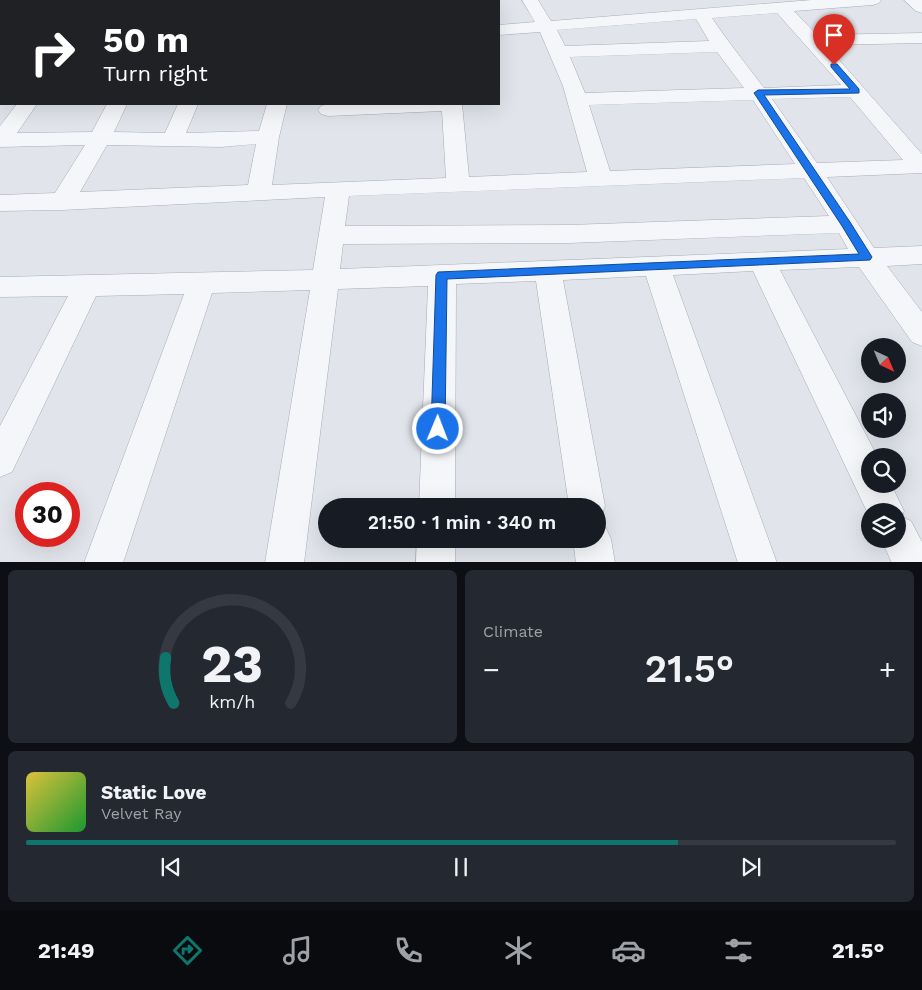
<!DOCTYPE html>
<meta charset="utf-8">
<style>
body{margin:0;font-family:"Work Sans",sans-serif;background:#242831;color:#f1f3f6;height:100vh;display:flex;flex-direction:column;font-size:19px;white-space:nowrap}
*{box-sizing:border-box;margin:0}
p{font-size:16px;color:#9ea1a6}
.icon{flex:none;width:28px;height:28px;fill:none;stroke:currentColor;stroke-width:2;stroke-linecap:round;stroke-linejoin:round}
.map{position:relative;height:562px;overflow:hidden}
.sheet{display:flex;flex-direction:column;gap:8px;padding:8px;background:#0d0f14;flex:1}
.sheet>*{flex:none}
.top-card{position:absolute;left:0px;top:0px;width:500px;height:105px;box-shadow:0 5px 20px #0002;background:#202124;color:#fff;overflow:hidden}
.needle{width:32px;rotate:136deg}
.controls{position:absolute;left:861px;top:338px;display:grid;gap:10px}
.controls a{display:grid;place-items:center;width:45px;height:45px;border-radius:50%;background:#171b24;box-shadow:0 5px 20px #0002;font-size:25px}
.speed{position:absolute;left:15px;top:482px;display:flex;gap:10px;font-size:25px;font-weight:700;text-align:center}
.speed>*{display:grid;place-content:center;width:65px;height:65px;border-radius:50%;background:#171b24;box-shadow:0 5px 20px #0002;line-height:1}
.speed .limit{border:8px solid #d22;background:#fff;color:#111}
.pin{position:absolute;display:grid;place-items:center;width:42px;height:42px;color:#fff;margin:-51px -21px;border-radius:50% 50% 50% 0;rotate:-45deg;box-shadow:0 0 5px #0007}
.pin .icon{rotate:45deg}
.me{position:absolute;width:55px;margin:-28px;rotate:1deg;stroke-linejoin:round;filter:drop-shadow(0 0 4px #0008)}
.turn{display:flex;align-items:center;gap:18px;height:105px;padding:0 20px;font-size:22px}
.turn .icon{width:65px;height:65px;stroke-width:2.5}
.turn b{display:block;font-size:35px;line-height:42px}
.big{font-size:38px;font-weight:600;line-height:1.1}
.sheet .widget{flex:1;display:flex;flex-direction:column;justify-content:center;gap:8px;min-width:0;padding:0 18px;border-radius:8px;background:#242831}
.sheet .dial{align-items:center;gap:0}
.dial svg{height:130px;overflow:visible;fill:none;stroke:#363941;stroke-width:7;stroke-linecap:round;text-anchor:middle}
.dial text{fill:#f1f3f6;stroke:none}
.song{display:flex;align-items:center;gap:15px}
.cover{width:60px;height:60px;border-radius:8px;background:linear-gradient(135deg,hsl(50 70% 55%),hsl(130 70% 35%))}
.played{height:5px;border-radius:2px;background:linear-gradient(90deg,#0f766e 75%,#363941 75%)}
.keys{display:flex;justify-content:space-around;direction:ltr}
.heat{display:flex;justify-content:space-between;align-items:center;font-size:28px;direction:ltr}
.sheet .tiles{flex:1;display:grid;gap:8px;grid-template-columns:1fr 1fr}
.widget:last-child{grid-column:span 2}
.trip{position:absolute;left:318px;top:498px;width:288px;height:50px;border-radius:25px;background:#171b24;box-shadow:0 5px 20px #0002;font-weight:600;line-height:50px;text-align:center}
.tab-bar{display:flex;height:80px;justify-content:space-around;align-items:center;background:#090b0e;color:#9ea1a6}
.tab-bar .icon{width:35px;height:35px}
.tab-bar .selected{color:#0f766e}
.tab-bar b{font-size:22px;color:#f1f3f6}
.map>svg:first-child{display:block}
</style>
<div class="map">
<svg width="922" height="563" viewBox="0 0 922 563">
<rect width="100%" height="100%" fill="#e1e5eb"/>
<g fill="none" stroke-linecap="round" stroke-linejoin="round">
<g stroke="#a5acb6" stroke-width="1">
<path id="minor" d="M406,0H422L423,1H407Z
M461,0H477L478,1H462Z
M522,0H538L551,21L812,0H881L879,3L873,5L794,11L817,35L922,33V43L826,45L922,154V173L827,177L874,248L922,246V264L887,266L922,312V346L912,342L859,267L780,270L877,456H870V484H891L904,511L902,517L911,521L922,542V563H892L881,539H898V511H870V518L753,271L673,275L777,563H738L646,276L563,280L605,506L600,519L596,520V506H569L536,281L456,284L455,506H419L428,286L338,289L304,563H265L310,290L212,293L123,563H84L184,294L96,296L12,472L0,477V426L68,296L0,297V277L313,270L325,197L62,210L0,211V195L55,193L85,145L0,147V126L17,104H37L17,133L92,132L107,104H127L114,132L165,133L178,104H198L186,133L259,131L267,104H287L279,137L272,185L446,178L442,111L328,116L321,114L318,110L321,106L328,104H462L469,177L587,172L563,86L540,32L499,35V25L535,22ZM777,13L841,85L764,88C746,64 728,42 712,18ZM696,19L709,41L565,46L557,30ZM717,52L744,88L585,93L570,57ZM850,97L903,160L817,163L772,99ZM753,100L795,164L610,171L589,105ZM256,144L248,185L80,192L107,145L221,147ZM804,178L829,216L569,225L345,226L349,196ZM839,233L848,249L340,269L343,244L569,243Z
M904,0H922V13L916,11Z
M0,18H1V28H0Z
M0,45H1V55H0Z
M0,75H1V87H0Z
M596,522L605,526L611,539L615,563H576L573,539H596Z
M417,539H455V563H416Z"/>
</g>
<use href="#minor" fill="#f4f6f9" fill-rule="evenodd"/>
</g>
<path fill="#1a73e8" stroke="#114b97" d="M831,64H837L859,89V93L764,95L850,222L872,257L870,260L447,279L445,429L443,434L438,435L433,434L431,429L436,275L438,272L859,254L842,226L754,93L758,90L850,89L831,67Z"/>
</svg>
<div class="controls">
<a><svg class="needle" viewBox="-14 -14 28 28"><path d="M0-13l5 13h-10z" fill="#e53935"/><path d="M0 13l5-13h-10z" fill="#9ea1a6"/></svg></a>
<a><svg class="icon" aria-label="sound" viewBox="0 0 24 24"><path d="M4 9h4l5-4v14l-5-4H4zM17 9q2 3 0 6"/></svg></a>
<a><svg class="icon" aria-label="search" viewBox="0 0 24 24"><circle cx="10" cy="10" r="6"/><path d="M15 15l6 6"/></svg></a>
<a><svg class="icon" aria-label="layers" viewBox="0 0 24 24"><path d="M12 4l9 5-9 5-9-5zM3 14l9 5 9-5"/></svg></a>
</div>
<div class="speed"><div class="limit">30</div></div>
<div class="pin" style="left:834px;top:65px;background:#d93025"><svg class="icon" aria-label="arrive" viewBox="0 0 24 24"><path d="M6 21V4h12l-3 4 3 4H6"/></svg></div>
<svg class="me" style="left:438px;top:429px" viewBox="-20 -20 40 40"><circle r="17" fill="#1a73e8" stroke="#fff" stroke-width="3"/><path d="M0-11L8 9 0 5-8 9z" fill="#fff"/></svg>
<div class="trip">21:50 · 1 min · 340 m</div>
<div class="top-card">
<div class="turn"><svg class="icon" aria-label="right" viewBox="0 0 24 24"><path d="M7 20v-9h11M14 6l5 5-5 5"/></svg><div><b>50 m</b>Turn right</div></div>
</div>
</div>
<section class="sheet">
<div class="tiles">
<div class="widget dial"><svg viewBox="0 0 100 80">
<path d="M14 69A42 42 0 1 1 86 69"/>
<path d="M14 69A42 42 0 0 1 9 41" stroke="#0f766e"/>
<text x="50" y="56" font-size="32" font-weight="700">23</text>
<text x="50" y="72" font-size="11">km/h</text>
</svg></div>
<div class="widget"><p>Climate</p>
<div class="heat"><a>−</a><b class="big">21.5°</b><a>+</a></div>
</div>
<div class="widget">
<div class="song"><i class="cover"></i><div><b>Static Love</b><p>Velvet Ray</p></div></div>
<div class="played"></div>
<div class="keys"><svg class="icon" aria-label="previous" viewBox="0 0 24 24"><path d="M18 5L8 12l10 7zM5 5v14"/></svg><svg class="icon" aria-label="pause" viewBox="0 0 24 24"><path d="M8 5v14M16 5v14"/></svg><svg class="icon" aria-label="next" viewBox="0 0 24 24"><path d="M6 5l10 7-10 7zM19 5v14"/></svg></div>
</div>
</div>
</section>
<nav class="tab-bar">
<b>21:49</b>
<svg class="icon selected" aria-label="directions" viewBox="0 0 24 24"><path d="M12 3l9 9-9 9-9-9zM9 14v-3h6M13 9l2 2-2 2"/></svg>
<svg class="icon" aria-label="music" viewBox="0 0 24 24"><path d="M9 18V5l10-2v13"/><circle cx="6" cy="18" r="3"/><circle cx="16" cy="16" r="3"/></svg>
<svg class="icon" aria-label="phone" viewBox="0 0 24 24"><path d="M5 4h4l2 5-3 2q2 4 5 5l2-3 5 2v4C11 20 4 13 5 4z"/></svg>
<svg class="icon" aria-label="climate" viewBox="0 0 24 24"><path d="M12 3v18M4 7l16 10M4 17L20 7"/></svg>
<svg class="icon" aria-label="car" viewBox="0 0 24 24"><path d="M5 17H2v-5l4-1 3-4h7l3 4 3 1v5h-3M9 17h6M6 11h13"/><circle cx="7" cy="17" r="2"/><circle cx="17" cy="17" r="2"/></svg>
<svg class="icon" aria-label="filters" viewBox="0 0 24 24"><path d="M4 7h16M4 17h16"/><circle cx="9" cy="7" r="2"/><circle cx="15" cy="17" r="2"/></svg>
<b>21.5°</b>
</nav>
